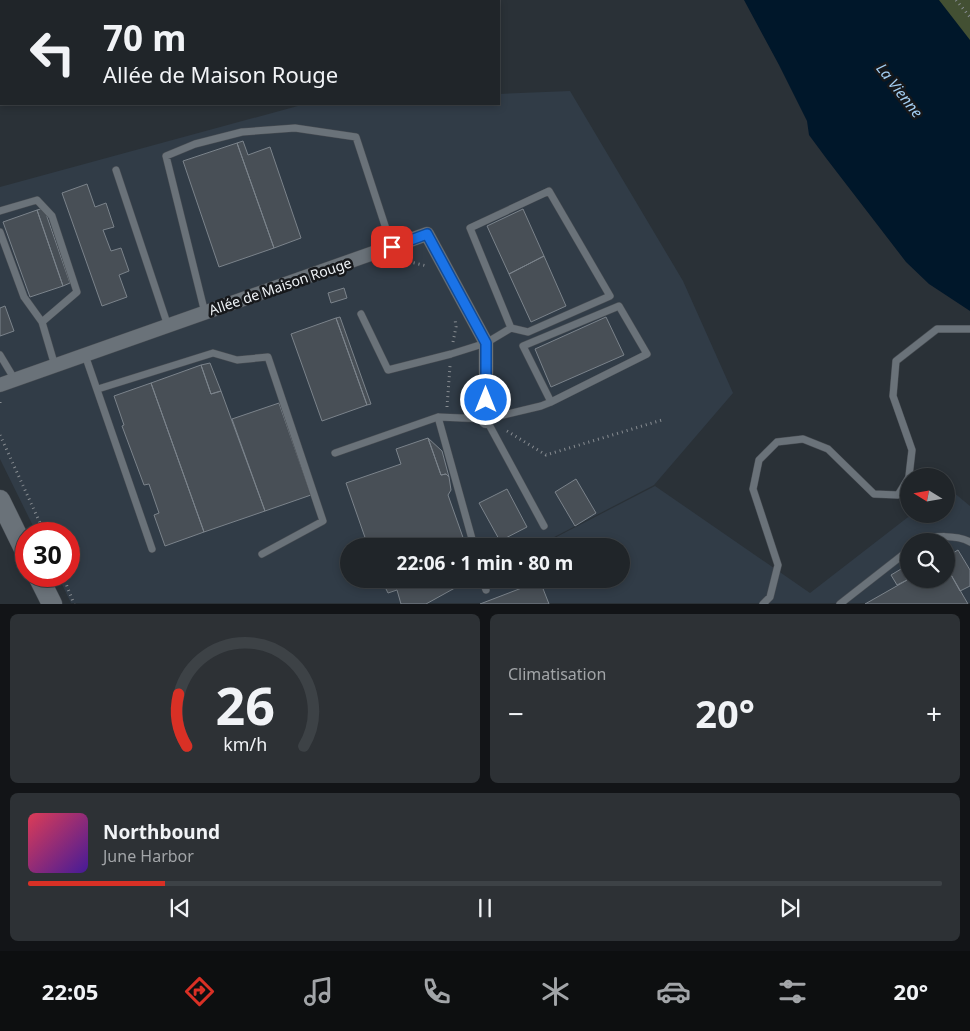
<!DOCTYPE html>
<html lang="fr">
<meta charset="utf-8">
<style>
body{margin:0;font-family:"Noto Sans",sans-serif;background:#2d3135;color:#f1f3f6;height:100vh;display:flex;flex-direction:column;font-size:19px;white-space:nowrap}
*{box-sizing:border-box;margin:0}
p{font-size:16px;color:#a2a5a8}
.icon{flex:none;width:28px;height:28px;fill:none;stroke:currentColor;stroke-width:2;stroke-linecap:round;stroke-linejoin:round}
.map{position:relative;height:604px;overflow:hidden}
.details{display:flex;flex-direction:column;gap:10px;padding:10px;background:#121417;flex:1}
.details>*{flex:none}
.top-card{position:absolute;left:0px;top:0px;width:500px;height:105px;box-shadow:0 2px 8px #0003,0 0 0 1px #3d4246;background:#202529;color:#f1f3f6;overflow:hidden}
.needle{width:32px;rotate:281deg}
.controls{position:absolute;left:900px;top:468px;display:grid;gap:10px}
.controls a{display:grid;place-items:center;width:55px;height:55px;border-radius:50%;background:#202529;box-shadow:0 2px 8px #0003,0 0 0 1px #3d4246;font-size:25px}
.speed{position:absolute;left:15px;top:522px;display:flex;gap:10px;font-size:25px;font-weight:700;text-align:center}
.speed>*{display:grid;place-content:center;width:65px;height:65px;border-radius:50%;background:#202529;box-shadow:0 2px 8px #0003,0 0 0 1px #3d4246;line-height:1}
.speed .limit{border:8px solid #d22;background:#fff;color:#111}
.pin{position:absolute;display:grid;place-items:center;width:42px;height:42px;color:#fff;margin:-21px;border-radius:10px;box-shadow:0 2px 8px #0006}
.me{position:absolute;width:55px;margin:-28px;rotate:0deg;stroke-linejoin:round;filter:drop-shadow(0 0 4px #0008)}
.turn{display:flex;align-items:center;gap:18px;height:105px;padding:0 20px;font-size:22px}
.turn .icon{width:65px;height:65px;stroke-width:2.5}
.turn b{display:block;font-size:35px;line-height:42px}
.big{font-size:38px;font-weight:700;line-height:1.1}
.details .tile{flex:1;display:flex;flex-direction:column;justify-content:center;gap:8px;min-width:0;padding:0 18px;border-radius:8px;background:#2d3135}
.details .dial{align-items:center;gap:0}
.dial svg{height:130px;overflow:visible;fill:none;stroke:#3d4246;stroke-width:7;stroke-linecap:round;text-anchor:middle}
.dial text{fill:#f1f3f6;stroke:none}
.song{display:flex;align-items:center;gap:15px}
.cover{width:60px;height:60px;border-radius:8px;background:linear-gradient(135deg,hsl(350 70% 55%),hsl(260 70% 35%))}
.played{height:5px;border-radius:2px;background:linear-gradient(90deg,#d93025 15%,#3d4246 15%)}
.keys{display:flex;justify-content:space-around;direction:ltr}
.heat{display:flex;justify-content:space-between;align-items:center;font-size:28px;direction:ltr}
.details .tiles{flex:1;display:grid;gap:10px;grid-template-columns:1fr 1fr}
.tile:last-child{grid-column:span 2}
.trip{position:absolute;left:340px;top:538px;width:290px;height:50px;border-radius:25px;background:#202529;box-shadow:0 2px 8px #0003,0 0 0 1px #3d4246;font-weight:700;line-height:50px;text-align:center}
.tabs{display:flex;height:80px;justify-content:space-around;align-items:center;background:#0d0f10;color:#a2a5a8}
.tabs .icon{width:35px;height:35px}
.tabs .current{color:#d93025}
.tabs b{font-size:22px;color:#f1f3f6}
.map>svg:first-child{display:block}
</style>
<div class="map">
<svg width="970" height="604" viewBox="0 0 970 604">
<rect width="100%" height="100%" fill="#2a3137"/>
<path fill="#313c47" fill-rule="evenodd" d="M570,91L683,281L733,393L654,485L537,546H349V579H621V546H539L655,486L810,593L912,514H946L947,487L970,506V603H71L58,576H69V534H37L0,459V187L305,104H499V94ZM909,541H946V579H909Z"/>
<path fill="#435033" d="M912,0H970V77Z"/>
<path fill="#00172a" d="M744,0H939L970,40V311L929,284L906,262L826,158L809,135L807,121L779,65Z"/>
<path fill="#484f56" stroke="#7b838b" d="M243,141L248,155L270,147L301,238L274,248L237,143Z
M237,143L274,248L219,267L183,161Z
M87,184L95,207L106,203L114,227L103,230L111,251L121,248L129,271L119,275L127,297L102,306L62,193Z
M44,208L70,283L63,286L37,210Z
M523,209L544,256L509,274L487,226Z
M37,210L63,286L30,297L3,222Z
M544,256L566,306L531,322L509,274Z
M344,288L347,298L331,303L328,293Z
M5,306L14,331L0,336V308Z
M340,317L371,404L367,405L336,318Z
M606,317L624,355L551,387L535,349Z
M336,318L367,405L322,421L291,334Z
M210,363L221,391L211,394L201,365Z
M201,365L211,394L221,391L265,511L204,532L151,383Z
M151,383L204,532L165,546L154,515L159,513L149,484L144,485L122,426L124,425L114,396Z
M279,403L311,495L265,511L232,419Z
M428,438L442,451L449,477L446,474L441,475Z
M428,438L441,475L446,474L449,477L451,490L448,495L466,546H368L346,483L401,464L396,449Z
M576,479L596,513L575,526L555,492Z
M507,489L527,527L500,541L479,503Z
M958,550L970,570V586L960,591L946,566V557Z
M946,566L968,604H865L909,579H946Z
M901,569L907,580L897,585L891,575Z
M381,579H471L426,604H401L397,590L388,593Z
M540,581L549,604H480Z"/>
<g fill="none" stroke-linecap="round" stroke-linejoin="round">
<g stroke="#484d53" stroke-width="8">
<path id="lane" d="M116,170L168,326
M0,211L37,200L52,216L77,292L42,322
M0,232L24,297L42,322L55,366
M205,313L166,156L195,144L242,132L295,128L356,137L392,247
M361,314L388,370L451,354L486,343L511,328L470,228L549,191L610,296L528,332L511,328
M0,355L15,380
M85,355L152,549
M98,389L213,353L237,360L268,357L323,521L262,554
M438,417L474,546
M486,419L544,526
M335,453L438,417L486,419L541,406L551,402L647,354L619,306L523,346L551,402
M909,476L912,450L893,396L896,361L937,329H969
M920,541C934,535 957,535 970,542
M482,579L486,590
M763,604L770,597L778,565L753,489L759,460L777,442L803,439L828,449L874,494L898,495L909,477
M840,604L909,550"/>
</g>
<g stroke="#484d53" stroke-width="15">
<path id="street" d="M0,385L427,234L486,343V421"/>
</g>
<g stroke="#484d53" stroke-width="21">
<path id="secondary" d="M0,500L26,553
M38,576L52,604"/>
</g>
<path stroke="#878c91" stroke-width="3" stroke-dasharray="1 4" stroke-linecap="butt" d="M956,0L970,17
M394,263L406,261L427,266
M453,342L456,327L455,319
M0,402V406
M447,407L450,366
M507,431L546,455L662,420
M0,435L45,534
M63,576L74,604"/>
<use href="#lane" stroke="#6a7279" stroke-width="7"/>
<use href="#street" stroke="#6a7279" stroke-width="14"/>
<use href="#secondary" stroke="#6a7279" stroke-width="20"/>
</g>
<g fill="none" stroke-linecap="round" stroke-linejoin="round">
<g stroke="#114b97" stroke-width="12">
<path id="route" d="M392,247L427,234L486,343V400"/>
</g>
<use href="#route" stroke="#1a73e8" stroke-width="9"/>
</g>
<g text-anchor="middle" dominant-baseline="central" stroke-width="5" stroke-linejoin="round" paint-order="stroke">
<g font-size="14" fill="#eef2f6" stroke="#16181b">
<text transform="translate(280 286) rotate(-19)">Allée de Maison Rouge</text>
</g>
<g font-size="15" font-style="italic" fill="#a4cef2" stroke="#16181b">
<text transform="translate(900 90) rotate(52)">La Vienne</text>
</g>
</g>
</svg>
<div class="controls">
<a><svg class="needle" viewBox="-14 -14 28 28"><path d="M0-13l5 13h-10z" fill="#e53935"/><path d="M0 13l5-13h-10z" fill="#a2a5a8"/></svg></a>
<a><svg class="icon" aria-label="search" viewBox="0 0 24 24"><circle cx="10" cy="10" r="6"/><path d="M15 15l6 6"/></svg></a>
</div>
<div class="speed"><div class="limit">30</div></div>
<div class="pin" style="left:392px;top:247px;background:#d93025"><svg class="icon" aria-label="arrive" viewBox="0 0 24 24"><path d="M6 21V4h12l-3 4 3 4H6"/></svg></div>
<svg class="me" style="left:486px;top:400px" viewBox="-20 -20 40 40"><circle r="17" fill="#1a73e8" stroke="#fff" stroke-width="3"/><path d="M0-11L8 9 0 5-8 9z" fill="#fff"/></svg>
<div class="trip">22:06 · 1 min · 80 m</div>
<div class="top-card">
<div class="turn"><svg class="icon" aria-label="left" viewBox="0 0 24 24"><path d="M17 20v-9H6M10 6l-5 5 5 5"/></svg><div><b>70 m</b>Allée de Maison Rouge</div></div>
</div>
</div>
<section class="details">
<div class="tiles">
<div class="tile dial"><svg viewBox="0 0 100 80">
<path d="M14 69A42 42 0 1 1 86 69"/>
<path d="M14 69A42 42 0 0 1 9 37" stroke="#d93025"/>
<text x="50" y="56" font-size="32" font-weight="700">26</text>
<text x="50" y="72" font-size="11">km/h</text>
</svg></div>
<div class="tile"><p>Climatisation</p>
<div class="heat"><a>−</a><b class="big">20°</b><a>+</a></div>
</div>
<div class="tile">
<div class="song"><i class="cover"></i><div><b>Northbound</b><p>June Harbor</p></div></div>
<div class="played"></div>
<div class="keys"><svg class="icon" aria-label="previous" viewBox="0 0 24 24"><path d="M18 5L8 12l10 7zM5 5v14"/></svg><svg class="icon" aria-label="pause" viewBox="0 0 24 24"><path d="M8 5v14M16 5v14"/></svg><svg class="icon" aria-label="next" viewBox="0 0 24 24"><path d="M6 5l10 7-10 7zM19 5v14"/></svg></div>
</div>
</div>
</section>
<nav class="tabs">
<b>22:05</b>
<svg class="icon current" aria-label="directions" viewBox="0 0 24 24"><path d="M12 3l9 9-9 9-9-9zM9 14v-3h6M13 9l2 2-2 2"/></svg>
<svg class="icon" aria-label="music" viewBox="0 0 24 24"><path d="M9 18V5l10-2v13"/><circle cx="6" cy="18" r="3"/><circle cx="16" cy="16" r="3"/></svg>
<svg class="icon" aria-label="phone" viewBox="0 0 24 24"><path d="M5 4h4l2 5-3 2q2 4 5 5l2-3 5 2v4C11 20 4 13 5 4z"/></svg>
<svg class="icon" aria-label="climate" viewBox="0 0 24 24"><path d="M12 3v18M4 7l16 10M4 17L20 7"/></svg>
<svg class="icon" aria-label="car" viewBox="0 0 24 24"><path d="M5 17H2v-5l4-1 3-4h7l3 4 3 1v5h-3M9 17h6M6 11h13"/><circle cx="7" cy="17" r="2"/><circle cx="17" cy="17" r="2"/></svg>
<svg class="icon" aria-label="filters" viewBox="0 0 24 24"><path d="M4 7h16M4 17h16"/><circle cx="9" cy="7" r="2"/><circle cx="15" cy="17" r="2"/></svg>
<b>20°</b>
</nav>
